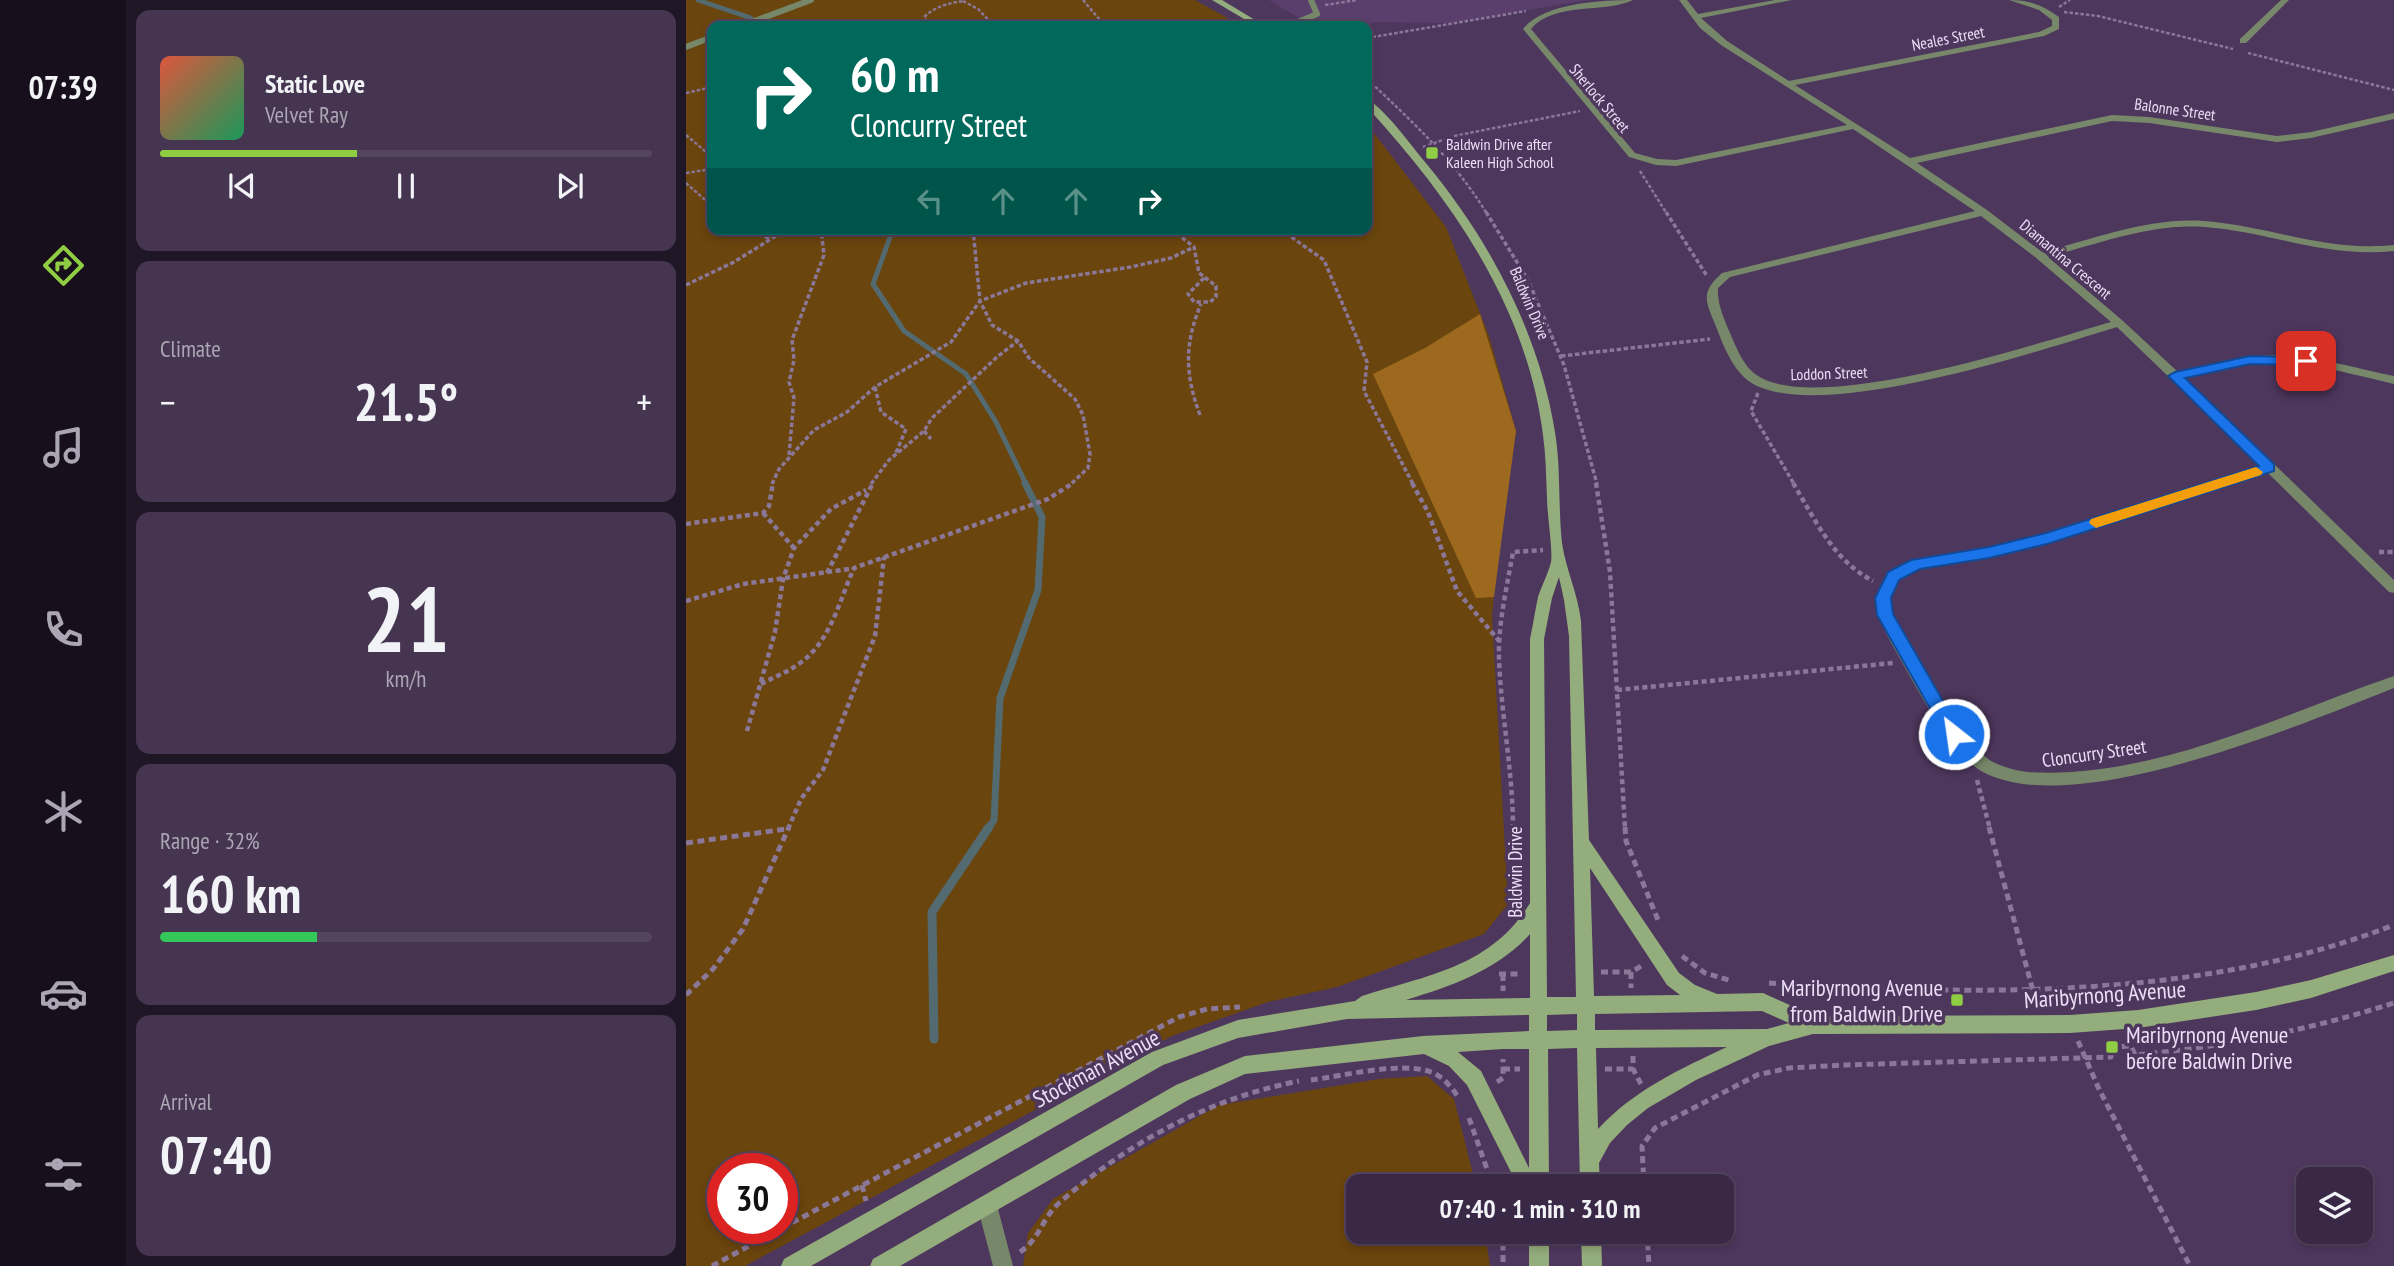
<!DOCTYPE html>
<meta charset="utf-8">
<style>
body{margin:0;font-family:"PT Sans Narrow",sans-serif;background:#453551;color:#f1f3f6;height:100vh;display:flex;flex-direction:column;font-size:26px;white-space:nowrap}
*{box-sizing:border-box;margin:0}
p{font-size:23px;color:#aba6b3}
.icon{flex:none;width:38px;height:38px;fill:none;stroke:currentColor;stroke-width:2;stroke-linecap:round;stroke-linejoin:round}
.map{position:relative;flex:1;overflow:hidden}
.sheet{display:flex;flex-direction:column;gap:10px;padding:10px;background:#201726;width:560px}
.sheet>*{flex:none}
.hud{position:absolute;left:21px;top:21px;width:665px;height:214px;border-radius:14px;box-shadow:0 4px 10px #0003,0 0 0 2px #54455f;background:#00695c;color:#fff;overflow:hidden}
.fabs{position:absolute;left:1610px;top:1167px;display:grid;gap:14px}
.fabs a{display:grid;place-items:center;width:77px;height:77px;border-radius:14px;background:#3a2946;box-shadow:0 4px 10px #0003,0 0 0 2px #54455f;font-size:35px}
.speed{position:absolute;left:21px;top:1153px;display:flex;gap:14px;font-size:35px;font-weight:700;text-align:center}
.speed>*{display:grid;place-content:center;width:91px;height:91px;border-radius:50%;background:#3a2946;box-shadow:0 4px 10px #0003,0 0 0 2px #54455f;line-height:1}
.speed .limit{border:10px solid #d22;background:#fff;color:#111}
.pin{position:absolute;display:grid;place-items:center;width:60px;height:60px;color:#fff;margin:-30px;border-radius:14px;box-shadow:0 4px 10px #0006}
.me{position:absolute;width:77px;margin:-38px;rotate:330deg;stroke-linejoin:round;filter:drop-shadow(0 0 5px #0008)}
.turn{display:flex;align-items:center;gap:24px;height:147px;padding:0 28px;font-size:32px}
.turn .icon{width:91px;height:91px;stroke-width:2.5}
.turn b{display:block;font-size:49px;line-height:60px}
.lanes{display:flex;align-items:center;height:66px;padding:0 28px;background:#0003;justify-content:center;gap:35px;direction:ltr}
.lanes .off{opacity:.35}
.big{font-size:52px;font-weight:700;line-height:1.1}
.sheet .widget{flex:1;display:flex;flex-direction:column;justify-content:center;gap:10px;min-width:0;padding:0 24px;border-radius:14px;background:#453551}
.sheet .dial{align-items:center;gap:0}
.dial b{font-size:91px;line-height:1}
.song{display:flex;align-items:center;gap:21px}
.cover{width:84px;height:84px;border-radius:10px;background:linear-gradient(135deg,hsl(10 70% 55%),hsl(150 70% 35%))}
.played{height:7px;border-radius:4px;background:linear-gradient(90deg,#8fcd42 40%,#54455f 40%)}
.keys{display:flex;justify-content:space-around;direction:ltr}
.heat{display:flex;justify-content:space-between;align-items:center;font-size:38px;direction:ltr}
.charge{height:10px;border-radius:5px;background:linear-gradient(90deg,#34c759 32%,#54455f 0)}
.trip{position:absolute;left:660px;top:1174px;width:388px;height:70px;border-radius:14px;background:#3a2946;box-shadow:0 4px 10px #0003,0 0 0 2px #54455f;font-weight:700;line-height:70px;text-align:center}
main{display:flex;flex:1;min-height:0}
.menu{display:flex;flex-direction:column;width:126px;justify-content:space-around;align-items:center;background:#17101c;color:#aba6b3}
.menu .icon{width:49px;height:49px}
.menu .current{color:#8fcd42}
.menu b{font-size:32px;color:#f1f3f6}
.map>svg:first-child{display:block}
</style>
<main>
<nav class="menu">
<b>07:39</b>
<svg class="icon current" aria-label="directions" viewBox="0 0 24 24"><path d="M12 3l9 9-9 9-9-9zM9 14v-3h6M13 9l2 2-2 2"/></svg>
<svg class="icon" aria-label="music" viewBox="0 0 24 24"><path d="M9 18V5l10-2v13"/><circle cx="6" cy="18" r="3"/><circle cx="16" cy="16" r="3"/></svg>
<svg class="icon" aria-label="phone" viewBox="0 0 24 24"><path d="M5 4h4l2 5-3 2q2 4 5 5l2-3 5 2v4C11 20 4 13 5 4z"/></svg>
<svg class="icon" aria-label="climate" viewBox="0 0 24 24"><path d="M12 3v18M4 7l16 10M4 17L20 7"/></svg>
<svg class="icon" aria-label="car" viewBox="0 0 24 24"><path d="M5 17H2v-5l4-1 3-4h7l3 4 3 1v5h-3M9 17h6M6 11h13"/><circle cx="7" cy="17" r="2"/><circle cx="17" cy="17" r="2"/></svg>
<svg class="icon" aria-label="filters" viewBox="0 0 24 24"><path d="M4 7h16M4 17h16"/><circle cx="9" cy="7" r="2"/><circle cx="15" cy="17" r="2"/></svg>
</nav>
<section class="sheet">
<div class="widget">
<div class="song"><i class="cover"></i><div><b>Static Love</b><p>Velvet Ray</p></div></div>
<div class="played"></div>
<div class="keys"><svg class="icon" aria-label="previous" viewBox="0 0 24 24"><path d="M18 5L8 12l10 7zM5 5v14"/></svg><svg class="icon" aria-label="pause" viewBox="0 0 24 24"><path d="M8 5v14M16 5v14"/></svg><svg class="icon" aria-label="next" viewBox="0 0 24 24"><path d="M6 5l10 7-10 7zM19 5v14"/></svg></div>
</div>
<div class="widget"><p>Climate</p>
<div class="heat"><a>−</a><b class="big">21.5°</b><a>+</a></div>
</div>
<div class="widget dial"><b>21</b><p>km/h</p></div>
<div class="widget"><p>Range · 32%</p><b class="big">160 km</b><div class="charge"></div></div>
<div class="widget"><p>Arrival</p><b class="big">07:40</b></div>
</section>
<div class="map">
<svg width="1708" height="1266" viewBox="0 0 1708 1266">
<rect width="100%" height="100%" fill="#4e375d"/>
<path fill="#5a3f6c" d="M583,0H901L764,23L690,22L673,26H637L618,21Z"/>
<path fill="#6a450d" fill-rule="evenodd" d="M0,0H509L556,26H26V229H681V124L760,227L803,336L830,431L812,554L806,615L822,904L798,934L651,987L582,1002L486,1036L59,1266H0ZM37,1169H96V1228H37Z
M741,1076L768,1099L790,1186H672V1232H799L804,1266H337L342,1233L367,1199L533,1105L693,1079Z"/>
<path fill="#9d691f" d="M794,314L830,431L808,597L790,598L687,374L739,348Z"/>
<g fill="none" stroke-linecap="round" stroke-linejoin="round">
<path stroke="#536a70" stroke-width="4.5" d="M12,0L65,18
M78,22L88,26"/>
<path stroke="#536a70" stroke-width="5" d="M207,229L187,284L218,331L280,374L310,422L340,484"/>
<path stroke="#536a70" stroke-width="7" d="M302,829L308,820L314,698L352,590L356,517L339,483"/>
<path stroke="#536a70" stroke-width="9" d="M248,1039L246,912L303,827"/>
<path stroke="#8b7898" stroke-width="2.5" stroke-dasharray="3.5 2" stroke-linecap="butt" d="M397,0L419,26
M277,1L292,9L308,26
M639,5L671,0
M1373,7L1384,0
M1378,12L1412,16L1547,49
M244,26L238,17C250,6 263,3 278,1
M681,38L840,11
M1562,53L1708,90
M681,79C726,121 769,161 801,214
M0,93L26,87
M0,135L26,157
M737,147L768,136L894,111
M954,171L981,214
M0,173L26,169
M0,183L26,206"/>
<path stroke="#8b7898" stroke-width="3.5" stroke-dasharray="4.5 2.5" stroke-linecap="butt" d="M800,212L842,280L878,365L911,484
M980,212L1021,276
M67,229L85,240
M287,229L294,301L306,325L332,341L343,358L389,399L397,415L404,454L402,468L385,484
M485,229L508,247L513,273L530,286V297L524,302H508L502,294L518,278
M594,229L638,260L681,362L678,391L727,484
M0,285L48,262L101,229
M875,356L1024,339
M189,387L195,412L220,429L209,455
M1072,393L1065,411L1108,484
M514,415C499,375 498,344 515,304
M238,431L245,439
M103,455L108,398L103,382L108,360L106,340L138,255L135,229
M86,484L93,469L128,430L161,412L189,387L265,342L294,301L340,283L445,267L485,258L508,247
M185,484L203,460L238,431L246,418L311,357L332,341"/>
<path stroke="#8b7898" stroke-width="4.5" stroke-dasharray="5 3.5" stroke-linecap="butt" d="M726,483L742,512L771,591L814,642
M910,483L924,572L939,829
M1107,483C1130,521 1147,560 1187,581
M77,513L108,548
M0,524L77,513L83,506L87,483
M1693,552H1708
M141,573L187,483
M0,601L57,584L170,568
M75,684C88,677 102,672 114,663C145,641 153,601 168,568L362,499L387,483
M931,690L1207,663
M61,731L89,632L97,579L108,548L145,509L180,490
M1291,780L1304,829
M102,829L115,799L137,770L189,636L198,557
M827,829C827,771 815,715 813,658C812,623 821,587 827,552L857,550"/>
<path stroke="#8b7898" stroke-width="5" stroke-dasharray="7 4.5" stroke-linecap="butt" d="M939,827L940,841L972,920
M1303,827L1347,991
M0,843L100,829
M826,907L827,827
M996,956L1019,973L1046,981
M915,972H945L957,965
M945,972V988
M813,974H836
M817,974V991
M1083,983C1290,995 1511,1001 1708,925
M1368,989L1375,1005
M0,995L27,969L57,929L103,827
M1392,1041L1413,1089L1504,1266
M947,1056V1069L955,1084
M817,1069H834
M919,1069H947
M625,1080C657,1076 715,1061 745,1072C757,1076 766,1088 773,1098
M811,1082L817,1078V1059
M783,1118L807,1186
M176,1185L180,1201
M958,1186L956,1146L969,1128L1071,1075L1103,1068L1159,1065L1425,1057L1426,1047L1445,1046L1449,1055C1538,1047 1623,1030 1708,1003
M96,1228L493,1017L521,1009L554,1007
M817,1232V1266
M961,1232L963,1266
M334,1252C354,1239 356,1218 373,1203C443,1142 522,1099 613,1081
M26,1266L96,1228"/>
<path stroke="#778769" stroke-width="6" d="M55,26L125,0
M603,26L631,14L625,0
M0,47L26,37"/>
<path fill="#778769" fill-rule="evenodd" d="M947,0C919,14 868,1 845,29L949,153L971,159L990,160L1161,125L1035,45L1014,28L993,0H1001L1012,14L1089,0H1106L1015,18L1041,41L1103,81L1353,32L1366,26V20L1353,10L1323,0C1343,0 1357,5 1373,17V29L1358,36L1109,85L1224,158L1426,115L1463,117L1591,136L1625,132L1708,113V119L1625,138L1591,142L1463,123L1426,121L1231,163L1301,210L1356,252C1408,239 1463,217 1518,221C1585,226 1637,252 1708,245V251C1639,258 1585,232 1518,227C1465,223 1412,244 1362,257L1437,321L1492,372C1519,366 1546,357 1573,356C1619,352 1664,367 1708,376V384C1664,374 1619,360 1573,363C1548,364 1523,372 1499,378L1708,580V593L1703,592L1582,473C1500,499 1418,528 1335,550C1308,557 1235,563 1217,577C1205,586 1201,601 1206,615C1215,645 1280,748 1307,762C1316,767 1332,771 1342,772C1465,780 1594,715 1708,676V688C1616,724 1388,821 1297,772C1266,755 1233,692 1216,662C1201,635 1175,598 1205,572C1223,556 1263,554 1286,550C1384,532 1480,496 1575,466L1431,327C1358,349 1121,429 1060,379C1046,367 1037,345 1031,329C1020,301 1013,294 1036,273L1289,211L1167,129L990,166L970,165L943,157L837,29C857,3 916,0 947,0ZM1295,216L1349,257L1425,322C1355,342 1127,418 1069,374C1057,365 1050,347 1044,333C1038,319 1031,304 1032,288L1044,277Z
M1595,0H1603L1560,43H1554V39Z
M301,1195L308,1198L311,1205L327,1266H307L291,1205L294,1198Z"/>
<path fill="#94ad7c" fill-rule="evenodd" d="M526,0H536L579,26H570Z
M681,99C698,108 725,145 739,162C803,239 853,332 869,432C875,469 872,506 876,543C880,570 892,594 895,621L903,840L993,973L1009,985L1031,994L1077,993L1128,1016L1384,1015L1452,1010L1570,992L1625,980L1708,955V971L1625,998L1570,1010L1452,1028L1384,1033L1127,1034L1083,1046L1010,1080L962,1108L941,1125L924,1143L913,1163L914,1186H894L891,1048L862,1049L863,1186H832L781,1085L763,1066L738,1054L559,1074L504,1099L214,1266H184L187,1259L490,1085L559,1056L737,1036L843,1031V1015L661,1019L552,1038L477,1065L125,1266H95L98,1259L466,1052L552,1020L669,1001L676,996C742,975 805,967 844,903V639C847,625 849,611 852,597C856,585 862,574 865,562C867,551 861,513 861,498C860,477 860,456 857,435C841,307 766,200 681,107ZM873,577L878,600L883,636L890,997H861L858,639L866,598ZM904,868L981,985L994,995L908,996ZM844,934V998L720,1000C765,986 811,971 844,934ZM1076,1011L1103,1023L1081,1029L909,1030V1014ZM891,1014V1030L861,1031V1015ZM1041,1047C994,1069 948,1090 912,1129L910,1048ZM817,1049H843V1168L795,1071L772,1052Z
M843,1232H863V1266H843Z
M895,1232H915L916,1266H896Z"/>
</g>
<path fill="#1a73e8" stroke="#114b97" stroke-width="2" d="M1564,356L1620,357L1627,361L1620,365L1564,364L1499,378L1588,464V471L1361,544L1303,558L1234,569L1213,580L1205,598L1207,614L1276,734L1268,742L1262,740L1191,615L1189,598L1202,572L1225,560L1303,547L1360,533L1573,466L1482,376L1489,372Z"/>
<path fill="#f59e0b" d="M1570,467L1577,472L1575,475L1410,528L1403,523L1405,519Z"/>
<g fill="#8fcd42" stroke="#4e375d" stroke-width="2.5">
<rect x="739" y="146" width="14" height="14" rx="3.5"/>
<rect x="1264" y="993" width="14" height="14" rx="3.5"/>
<rect x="1419" y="1040" width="14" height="14" rx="3.5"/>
</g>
<g text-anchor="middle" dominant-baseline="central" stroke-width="7" stroke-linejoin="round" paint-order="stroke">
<g font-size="16" fill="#ebdef6" stroke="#4e375d">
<text transform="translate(1262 38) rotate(-11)">Neales Street</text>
<text transform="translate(914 98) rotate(50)">Sherlock Street</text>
<text transform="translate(1489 109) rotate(8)">Balonne Street</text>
<text transform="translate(1380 259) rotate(40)">Diamantina Crescent</text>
<text transform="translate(844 303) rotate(67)">Baldwin Drive</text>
<text transform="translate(1143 373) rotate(-2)">Loddon Street</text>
</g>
<g font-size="16" fill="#ebdef6" stroke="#4e375d" text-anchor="start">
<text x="760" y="144">Baldwin Drive after<tspan x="760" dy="18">Kaleen High School</tspan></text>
</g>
<g font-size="19" fill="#ebdef6" stroke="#4e375d">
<text transform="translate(1408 753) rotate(-8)">Cloncurry Street</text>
<text transform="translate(829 872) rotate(-90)">Baldwin Drive</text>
</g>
<g font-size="23" fill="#ebdef6" stroke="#4e375d" text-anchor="end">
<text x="1257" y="987">Maribyrnong Avenue<tspan x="1257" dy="26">from Baldwin Drive</tspan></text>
<text x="1440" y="1034" text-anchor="start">Maribyrnong Avenue<tspan x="1440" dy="26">before Baldwin Drive</tspan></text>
</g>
<g font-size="23" fill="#ebdef6" stroke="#4e375d">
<text transform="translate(1419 994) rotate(-4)">Maribyrnong Avenue</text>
<text transform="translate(410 1068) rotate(-28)">Stockman Avenue</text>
</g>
</g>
</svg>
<div class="fabs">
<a><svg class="icon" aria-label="layers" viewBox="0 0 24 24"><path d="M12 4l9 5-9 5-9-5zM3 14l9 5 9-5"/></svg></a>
</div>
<div class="speed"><div class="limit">30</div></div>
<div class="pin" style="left:1620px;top:361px;background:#d93025"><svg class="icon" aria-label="arrive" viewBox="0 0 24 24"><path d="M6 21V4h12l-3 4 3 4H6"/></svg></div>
<svg class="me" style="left:1268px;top:734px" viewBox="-20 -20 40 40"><circle r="17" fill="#1a73e8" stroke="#fff" stroke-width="3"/><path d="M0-11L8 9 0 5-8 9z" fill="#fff"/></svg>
<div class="trip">07:40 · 1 min · 310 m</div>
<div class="hud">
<div class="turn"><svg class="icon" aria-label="right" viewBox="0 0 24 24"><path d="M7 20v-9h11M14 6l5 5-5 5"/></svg><div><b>60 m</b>Cloncurry Street</div></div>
<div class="lanes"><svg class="icon off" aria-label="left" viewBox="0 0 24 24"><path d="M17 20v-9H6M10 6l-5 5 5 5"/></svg><svg class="icon off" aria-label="ahead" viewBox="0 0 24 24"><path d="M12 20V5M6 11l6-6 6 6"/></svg><svg class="icon off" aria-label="ahead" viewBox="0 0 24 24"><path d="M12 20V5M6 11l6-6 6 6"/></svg><svg class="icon" aria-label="right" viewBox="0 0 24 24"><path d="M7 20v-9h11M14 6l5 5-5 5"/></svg></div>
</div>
</div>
</main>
